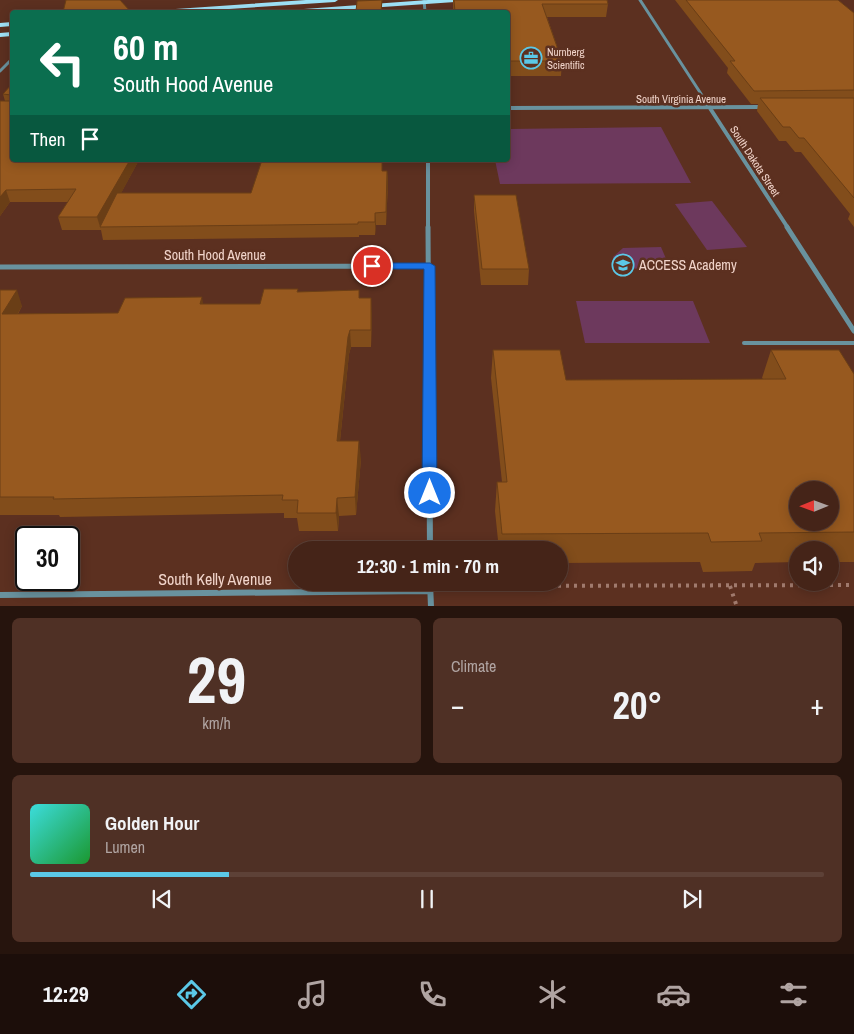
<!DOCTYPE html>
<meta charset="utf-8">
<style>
body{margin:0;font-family:"Archivo Narrow",sans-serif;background:#4f3025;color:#f1f3f6;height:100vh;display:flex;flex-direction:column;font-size:19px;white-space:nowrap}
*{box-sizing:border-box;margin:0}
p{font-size:16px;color:#b0a4a2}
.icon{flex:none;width:28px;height:28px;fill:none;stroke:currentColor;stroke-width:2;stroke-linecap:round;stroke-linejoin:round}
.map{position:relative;height:606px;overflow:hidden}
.drawer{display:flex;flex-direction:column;gap:12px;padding:12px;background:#26140d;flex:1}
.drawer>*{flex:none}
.hud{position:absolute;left:10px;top:10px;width:500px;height:152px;border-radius:5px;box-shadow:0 2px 12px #0003,0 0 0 1px #5d4137;background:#0b6e4f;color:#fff;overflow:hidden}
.needle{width:32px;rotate:269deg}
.tools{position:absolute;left:789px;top:481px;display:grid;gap:10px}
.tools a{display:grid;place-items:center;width:50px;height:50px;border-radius:50%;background:#452418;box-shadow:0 2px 12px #0003,0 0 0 1px #5d4137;font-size:25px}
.speed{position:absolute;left:15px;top:526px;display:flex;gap:10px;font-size:25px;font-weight:700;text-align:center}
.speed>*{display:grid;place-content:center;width:65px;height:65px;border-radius:50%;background:#452418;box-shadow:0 2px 12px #0003,0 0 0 1px #5d4137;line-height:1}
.speed .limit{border:2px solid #111;border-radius:8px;background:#fff;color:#111}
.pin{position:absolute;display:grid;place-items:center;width:42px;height:42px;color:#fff;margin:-21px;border:2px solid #fff;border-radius:50%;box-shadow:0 1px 5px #0007}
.me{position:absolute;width:55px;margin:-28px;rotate:0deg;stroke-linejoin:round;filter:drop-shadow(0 0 4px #0008)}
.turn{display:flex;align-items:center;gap:18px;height:105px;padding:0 20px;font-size:22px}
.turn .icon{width:65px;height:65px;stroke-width:2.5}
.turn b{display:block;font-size:35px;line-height:42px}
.then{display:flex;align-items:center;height:48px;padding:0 20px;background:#0003;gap:10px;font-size:19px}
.big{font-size:38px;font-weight:700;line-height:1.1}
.drawer .widget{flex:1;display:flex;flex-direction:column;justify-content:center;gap:8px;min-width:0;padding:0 18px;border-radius:8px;background:#4f3025}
.drawer .dial{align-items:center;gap:0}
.dial b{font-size:65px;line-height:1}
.song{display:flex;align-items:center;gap:15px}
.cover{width:60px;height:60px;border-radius:8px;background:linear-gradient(135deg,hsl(180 70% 55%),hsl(130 70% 35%))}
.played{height:5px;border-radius:2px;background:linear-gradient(90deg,#5bc8e7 25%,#5d4137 25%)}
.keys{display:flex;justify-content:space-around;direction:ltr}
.heat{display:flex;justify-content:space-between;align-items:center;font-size:28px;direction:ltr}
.drawer .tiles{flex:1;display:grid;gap:12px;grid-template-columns:1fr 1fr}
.widget:last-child{grid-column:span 2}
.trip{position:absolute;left:288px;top:541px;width:280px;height:50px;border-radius:25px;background:#452418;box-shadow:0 2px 12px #0003,0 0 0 1px #5d4137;font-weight:700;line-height:50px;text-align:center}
.dock{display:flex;height:80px;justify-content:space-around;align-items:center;background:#1c0e0a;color:#b0a4a2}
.dock .icon{width:35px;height:35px}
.dock .current{color:#5bc8e7}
.dock b{font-size:22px;color:#f1f3f6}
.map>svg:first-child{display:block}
</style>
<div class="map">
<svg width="854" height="607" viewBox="0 0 854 607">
<rect width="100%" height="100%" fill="#5c3020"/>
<path fill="#6d395d" d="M661,127L691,183L500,184L495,160H508V129Z
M712,201L747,247L707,250L675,204Z
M661,247L670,268L617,269L613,257L623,248Z
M576,301H693L710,343H585Z"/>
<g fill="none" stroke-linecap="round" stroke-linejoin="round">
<path stroke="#a07a6d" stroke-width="4" stroke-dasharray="3 5" stroke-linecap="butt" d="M470,586L854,585
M730,586L737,607"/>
<path stroke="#69929e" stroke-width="4" d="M744,343H854"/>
<path stroke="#69929e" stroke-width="3" d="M424,0L425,12
M640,0L705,100
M0,71L12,59"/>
<path stroke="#69929e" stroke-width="4" d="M704,99L788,228
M508,108L762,107
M428,160V228"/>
<path stroke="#69929e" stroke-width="5" d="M428,227L429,394
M787,227L854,331
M0,267L430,266"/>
<path stroke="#69929e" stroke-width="6" d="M429,392L430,550
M430,582L431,607
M0,595L430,591"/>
<path fill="#9fe2f7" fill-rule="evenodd" d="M306,0H338L335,2L183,12H158L161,10Z
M428,0H458L455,2L311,12H287L290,10Z
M12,22V26L0,27V23Z
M12,32V36L0,37V33Z"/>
</g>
<path fill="#824d1b" d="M453,0H607L608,4L606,17H547L562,61L561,76H508V12H453Z
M675,0H838L854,13V227L848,219L850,214L801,152H795L786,141H779L757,111L758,104H751L727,73L728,68Z
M12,84V160H139L121,193H251L383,171H387L388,183L386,225H376L375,235H359V237L103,240L101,230H62L58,217L68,202H10L0,216V101H5L3,94Z
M474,195L529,269L528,285H481L474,211Z
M298,289V292L360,298L372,314L371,347H351L349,354L340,441L361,459L356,515L339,516L338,531H299L297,518H284V513L60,517L59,515H0V290L22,306L18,314L118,313L204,304H260Z
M493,350L566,380L763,379L762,378L771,350L854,374V562H830V550H798V562L755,563L752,571L703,572L700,562L559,563V550H499L495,511L497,482H502L491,378Z"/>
<path fill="#6a3e16" d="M358,0H383V1H382V12L359,3Z
M130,160H139L103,227H100L101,230L97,217Z
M387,171L388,183L386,225V212Z
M6,190L10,202L0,216V197Z
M375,213L376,225L375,235Z
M17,290L22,306L8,330L2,314Z
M202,297L205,314L200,304Z
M371,298L372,314L371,347Z
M350,330L351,347L349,354L338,459L337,441L348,337Z
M359,441L361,459L356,515L355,497Z
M337,498L339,516L338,531L336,513Z"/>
<path fill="#97591f" stroke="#6a3e16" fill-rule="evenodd" d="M66,0H120L131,12H63Z
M382,0L381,12H356L357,1Z
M454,0H607L608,4H542L562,61H508V12H455Z
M686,0H838L854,13V90L754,91L730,61H735Z
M12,84V160H130L97,217H58L76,189L6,190L0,197V101H11V95L3,94Z
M760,98H854V198L804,138H799L790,127H783Z
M262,160H382V171H387L386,212L375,213V222H358V224L100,227L117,193H251Z
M474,195H516L529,269H482Z
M264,289H298L297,292L359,290V298H371V330H350L348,337L337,441H359L355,497L337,498L336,513H297L298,500H282L283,495L53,499L54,497H0V290H17L2,314L118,313L125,298L202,297L200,304H260Z
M493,350H560L566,380L786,379L771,350H839L854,374V532L759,533L762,541L711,542L708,533L502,534L497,482H507ZM798,490H830V522H798Z"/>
<path fill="#1a73e8" stroke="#114b97" d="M372,263H430L435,266L437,493L435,497H425L422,493L424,269H368L367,266Z"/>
<defs>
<g id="office-ring" transform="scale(1.125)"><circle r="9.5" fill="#5c3020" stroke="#5bc8e7" stroke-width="1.5"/><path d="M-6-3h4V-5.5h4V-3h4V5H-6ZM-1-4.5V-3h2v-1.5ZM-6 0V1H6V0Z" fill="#5bc8e7"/></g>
<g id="school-ring" transform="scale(1.125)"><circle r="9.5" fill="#5c3020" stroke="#5bc8e7" stroke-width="1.5"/><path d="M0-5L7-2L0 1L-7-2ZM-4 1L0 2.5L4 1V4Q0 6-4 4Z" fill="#5bc8e7"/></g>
</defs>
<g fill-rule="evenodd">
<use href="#office-ring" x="531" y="58"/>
<use href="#school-ring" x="623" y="265"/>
</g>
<g text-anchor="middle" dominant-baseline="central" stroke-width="5" stroke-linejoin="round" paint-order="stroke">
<g font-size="11" fill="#f1d4ca" stroke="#5c3020" text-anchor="start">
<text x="547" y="52">Nurnberg<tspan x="547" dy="13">Scientific</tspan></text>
</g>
<g font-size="11" fill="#f1d4ca" stroke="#5c3020">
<text x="681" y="99">South Virginia Avenue</text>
<text transform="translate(755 161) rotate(57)">South Dakota Street</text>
</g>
<g font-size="14" fill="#f1d4ca" stroke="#5c3020">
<text x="215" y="255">South Hood Avenue</text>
</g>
<g font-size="14" fill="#f1d4ca" stroke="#5c3020" text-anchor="start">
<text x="639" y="265">ACCESS Academy</text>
</g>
<g font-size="16" fill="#f1d4ca" stroke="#5c3020">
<text x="215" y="579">South Kelly Avenue</text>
</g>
</g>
</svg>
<div class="tools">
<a><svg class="needle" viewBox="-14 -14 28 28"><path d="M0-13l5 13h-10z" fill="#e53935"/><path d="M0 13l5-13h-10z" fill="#b0a4a2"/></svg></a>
<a><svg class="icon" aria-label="sound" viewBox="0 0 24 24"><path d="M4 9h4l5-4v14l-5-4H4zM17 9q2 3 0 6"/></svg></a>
</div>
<div class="speed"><div class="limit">30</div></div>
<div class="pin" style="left:372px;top:266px;background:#d93025"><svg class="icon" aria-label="arrive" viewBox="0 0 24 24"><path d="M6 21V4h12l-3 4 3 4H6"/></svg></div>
<svg class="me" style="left:430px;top:493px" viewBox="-20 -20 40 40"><circle r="17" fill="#1a73e8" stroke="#fff" stroke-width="3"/><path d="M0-11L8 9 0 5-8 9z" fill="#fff"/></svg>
<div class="trip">12:30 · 1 min · 70 m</div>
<div class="hud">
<div class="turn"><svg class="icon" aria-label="left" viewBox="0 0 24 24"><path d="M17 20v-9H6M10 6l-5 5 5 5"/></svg><div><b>60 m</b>South Hood Avenue</div></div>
<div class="then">Then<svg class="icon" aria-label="arrive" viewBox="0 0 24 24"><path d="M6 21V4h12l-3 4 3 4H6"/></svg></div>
</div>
</div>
<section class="drawer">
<div class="tiles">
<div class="widget dial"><b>29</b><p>km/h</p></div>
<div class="widget"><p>Climate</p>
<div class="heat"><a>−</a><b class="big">20°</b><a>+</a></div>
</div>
<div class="widget">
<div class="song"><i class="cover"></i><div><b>Golden Hour</b><p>Lumen</p></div></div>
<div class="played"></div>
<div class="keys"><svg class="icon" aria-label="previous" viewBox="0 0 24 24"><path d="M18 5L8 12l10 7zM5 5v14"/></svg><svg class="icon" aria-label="pause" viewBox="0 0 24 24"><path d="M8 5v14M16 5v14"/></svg><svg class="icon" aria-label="next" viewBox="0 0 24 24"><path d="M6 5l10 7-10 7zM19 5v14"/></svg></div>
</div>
</div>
</section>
<nav class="dock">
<b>12:29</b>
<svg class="icon current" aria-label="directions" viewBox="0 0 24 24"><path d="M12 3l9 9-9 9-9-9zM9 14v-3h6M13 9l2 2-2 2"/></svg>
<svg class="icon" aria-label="music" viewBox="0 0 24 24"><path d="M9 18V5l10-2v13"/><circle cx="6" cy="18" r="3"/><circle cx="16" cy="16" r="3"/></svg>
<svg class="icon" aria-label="phone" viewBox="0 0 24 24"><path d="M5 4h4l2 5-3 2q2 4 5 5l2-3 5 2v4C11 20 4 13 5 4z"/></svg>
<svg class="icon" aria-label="climate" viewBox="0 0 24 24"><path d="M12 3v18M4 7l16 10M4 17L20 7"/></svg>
<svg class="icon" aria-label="car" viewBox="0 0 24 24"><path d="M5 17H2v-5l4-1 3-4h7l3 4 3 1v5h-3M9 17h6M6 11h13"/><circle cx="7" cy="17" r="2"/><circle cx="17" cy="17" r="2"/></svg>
<svg class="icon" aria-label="filters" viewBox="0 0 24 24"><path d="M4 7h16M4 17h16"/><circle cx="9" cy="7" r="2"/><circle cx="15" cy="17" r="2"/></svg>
</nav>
